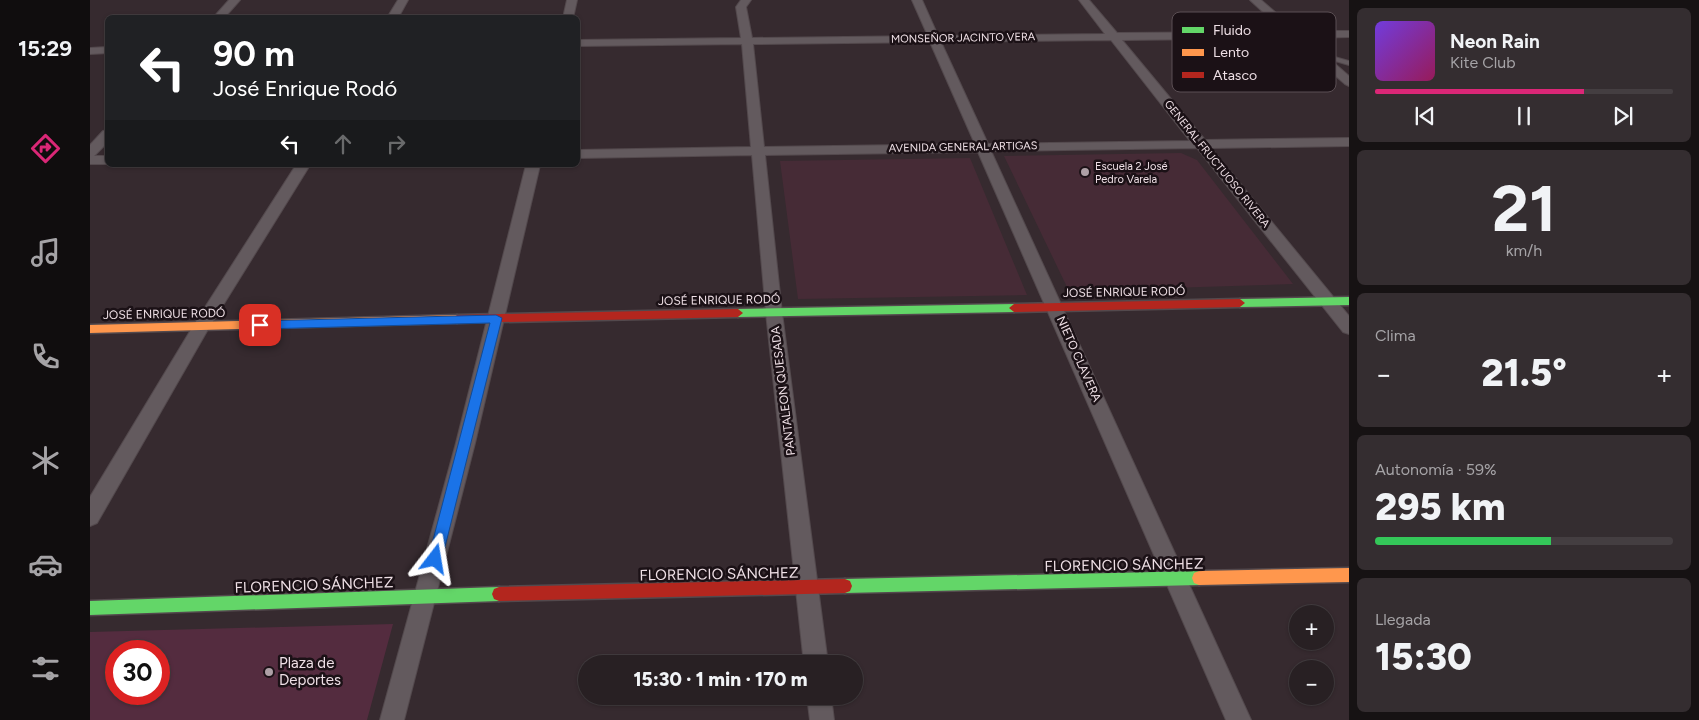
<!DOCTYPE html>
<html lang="es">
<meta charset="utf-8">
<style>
body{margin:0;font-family:Figtree,sans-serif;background:#342d30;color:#f1f3f6;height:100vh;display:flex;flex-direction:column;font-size:19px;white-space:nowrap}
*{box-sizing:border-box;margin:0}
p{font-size:16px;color:#a5a3a6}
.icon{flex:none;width:28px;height:28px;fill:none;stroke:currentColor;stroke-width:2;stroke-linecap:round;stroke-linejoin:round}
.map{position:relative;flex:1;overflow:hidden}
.details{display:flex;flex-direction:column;gap:8px;padding:8px;background:#161213;width:350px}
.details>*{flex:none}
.guide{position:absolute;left:15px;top:15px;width:475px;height:152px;border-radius:8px;box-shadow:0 1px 4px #0004,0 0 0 1px #443e41;background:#202124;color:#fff;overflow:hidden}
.buttons{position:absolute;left:1199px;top:605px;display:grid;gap:10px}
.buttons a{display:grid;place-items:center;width:45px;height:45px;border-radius:50%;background:#282023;box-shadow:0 1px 4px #0004,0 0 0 1px #443e41;font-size:25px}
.speed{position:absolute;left:15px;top:640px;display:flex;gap:10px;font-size:25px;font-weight:700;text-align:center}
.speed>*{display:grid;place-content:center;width:65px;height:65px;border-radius:50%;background:#282023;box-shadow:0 1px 4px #0004,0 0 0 1px #443e41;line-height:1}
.speed .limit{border:8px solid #d22;background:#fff;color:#111}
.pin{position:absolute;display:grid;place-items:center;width:42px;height:42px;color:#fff;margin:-21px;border-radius:10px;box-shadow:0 2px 8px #0006}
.me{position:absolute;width:55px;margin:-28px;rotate:14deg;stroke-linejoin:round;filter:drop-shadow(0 0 4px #0008)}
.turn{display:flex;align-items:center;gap:18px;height:105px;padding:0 25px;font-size:22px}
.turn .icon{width:65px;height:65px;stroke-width:2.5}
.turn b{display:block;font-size:35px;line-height:42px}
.lanes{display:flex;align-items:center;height:48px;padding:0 25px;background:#0003;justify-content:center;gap:25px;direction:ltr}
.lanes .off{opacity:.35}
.big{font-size:38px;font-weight:800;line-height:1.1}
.details .tile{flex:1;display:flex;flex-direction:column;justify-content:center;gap:8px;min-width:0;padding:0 18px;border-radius:8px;background:#342d30}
.details .dial{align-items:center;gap:0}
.dial b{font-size:65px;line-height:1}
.song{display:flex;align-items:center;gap:15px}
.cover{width:60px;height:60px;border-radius:8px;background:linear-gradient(135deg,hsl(260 70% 55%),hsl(330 70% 35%))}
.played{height:5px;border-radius:2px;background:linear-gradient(90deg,#db2777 70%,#443e41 70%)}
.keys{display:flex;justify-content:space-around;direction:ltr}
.heat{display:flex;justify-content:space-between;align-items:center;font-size:28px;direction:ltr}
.charge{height:8px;border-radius:4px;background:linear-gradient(90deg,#34c759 59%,#443e41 0)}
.trip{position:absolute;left:488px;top:655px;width:285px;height:50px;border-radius:25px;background:#282023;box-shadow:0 1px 4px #0004,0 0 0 1px #443e41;font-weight:800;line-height:50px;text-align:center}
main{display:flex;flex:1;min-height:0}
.tab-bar{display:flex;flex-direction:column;width:90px;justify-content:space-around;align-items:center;background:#100d0e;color:#a5a3a6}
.tab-bar .icon{width:35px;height:35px}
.tab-bar .on{color:#db2777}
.tab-bar b{font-size:22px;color:#f1f3f6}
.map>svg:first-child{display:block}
</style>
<main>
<nav class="tab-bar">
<b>15:29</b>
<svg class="icon on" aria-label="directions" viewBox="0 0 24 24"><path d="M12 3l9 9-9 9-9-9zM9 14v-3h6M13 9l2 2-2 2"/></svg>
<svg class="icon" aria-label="music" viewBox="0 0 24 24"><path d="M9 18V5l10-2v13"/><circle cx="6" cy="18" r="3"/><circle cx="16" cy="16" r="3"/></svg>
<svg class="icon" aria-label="phone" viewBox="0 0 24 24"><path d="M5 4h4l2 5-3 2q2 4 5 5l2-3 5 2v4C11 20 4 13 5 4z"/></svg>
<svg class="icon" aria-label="climate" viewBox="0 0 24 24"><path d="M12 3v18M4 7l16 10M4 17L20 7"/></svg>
<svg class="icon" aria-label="car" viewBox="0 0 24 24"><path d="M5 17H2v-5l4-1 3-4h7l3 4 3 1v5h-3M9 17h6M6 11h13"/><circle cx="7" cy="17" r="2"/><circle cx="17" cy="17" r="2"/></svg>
<svg class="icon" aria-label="filters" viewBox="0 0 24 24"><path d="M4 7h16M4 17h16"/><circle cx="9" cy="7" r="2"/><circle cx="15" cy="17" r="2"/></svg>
</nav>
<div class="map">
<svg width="1259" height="720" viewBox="0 0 1259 720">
<rect width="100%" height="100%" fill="#362a2f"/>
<path fill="#462b36" d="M1091,153L1107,160L1203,284L985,291L977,287L914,156Z
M880,158L937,295L708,299L690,161Z"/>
<path fill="#542c3f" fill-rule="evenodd" d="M303,624L277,720H0V632ZM26,651H69V694H26Z"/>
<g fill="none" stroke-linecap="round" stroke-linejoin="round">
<g stroke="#53494d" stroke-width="2">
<path id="lane" d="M1227,52L1259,61V65L1225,55V53Z"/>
</g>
<g stroke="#53494d" stroke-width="2">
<path id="street" d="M139,0H150L134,18H123Z
M308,0H318L308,18H297Z
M477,0H487L483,18H473Z
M651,0H661L656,7L662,38L838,36L822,0H832L848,36L1015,34L989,0H999L1027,33L1195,32L1160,0H1171L1207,31H1259V37L1215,38L1259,76V86L1255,84L1202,38L1032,40L1115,140L1259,138V146L1121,148L1259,316V334L1253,332L1107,148L901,151L1161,720H1136L888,152L675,155L692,313L738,664H714L676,313L662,155L488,158V150L661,147L652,44L488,46V40L651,38L646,7ZM1021,40L1100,141L898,144L851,42ZM840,42L885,144L674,147L663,44Z
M18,47V53L0,54V48Z
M18,130V142L4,156H18V164H0V145L13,131Z
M206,165H220L117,331L7,523L0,526V497L105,323Z
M436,165H450L385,443L314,720H290L366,443Z
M717,696H741L744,720H720Z"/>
</g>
<g stroke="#53494d" stroke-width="3">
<path id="fast" d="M1259,297V305L1150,307L1145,303L1150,299Z
M924,304L929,308L924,312L648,317L643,313L648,309Z
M1109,571L1114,573L1116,578L1114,583L1109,585L755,593L750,591L748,586L750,581L755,579Z
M409,587L414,589L416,594L414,599L409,601L0,615V601Z"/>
</g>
<g stroke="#53494d" stroke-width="3">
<path id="slow" d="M367,315L372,319L367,323L0,333V325Z
M1259,568V582L1109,585L1104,583L1102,578L1104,573L1109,571Z"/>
</g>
<g stroke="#53494d" stroke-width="3">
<path id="jam" d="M1150,299L1155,303L1150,307L924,312L919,308L924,304Z
M648,309L653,313L648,317L367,323L362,319L367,315Z
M755,579L760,581L762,586L760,591L755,593L409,601L404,599L402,594L404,589L409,587Z"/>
</g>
<use href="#lane" fill="#635a5e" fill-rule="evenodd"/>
<use href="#street" fill="#635a5e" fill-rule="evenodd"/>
<use href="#fast" fill="#63d668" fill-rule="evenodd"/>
<use href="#slow" fill="#ff974d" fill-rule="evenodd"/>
<use href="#jam" fill="#b3261e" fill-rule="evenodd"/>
</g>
<path fill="#1a73e8" stroke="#114b97" d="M406,315L412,318L352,559L350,564L345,566L340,564L338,559L400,323L170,329L165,325L170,321Z"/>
<g fill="#aea0a6" stroke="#1b1116" stroke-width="2">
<circle cx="995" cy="172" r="5"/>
<circle cx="179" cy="672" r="5"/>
</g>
<g text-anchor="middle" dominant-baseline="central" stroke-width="5" stroke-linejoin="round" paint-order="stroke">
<g font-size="11" fill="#efe0e6" stroke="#1b1116">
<text transform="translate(873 38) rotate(-1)">MONSEÑOR JACINTO VERA</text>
<text transform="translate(873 147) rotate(-1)">AVENIDA GENERAL ARTIGAS</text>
<text transform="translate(1127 164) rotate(51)">GENERAL FRUCTUOSO RIVERA</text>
</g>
<g font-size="11" fill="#efe0e6" stroke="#1b1116" text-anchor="start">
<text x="1005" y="166">Escuela 2 José<tspan x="1005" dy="13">Pedro Varela</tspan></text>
</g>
<g font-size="12" fill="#efe0e6" stroke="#1b1116">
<text transform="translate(1034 292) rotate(-1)">JOSÉ ENRIQUE RODÓ</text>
<text transform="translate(629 300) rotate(-1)">JOSÉ ENRIQUE RODÓ</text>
<text transform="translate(74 314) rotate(-1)">JOSÉ ENRIQUE RODÓ</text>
<text transform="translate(989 359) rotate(66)">NIETO CLAVERA</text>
<text transform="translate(693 391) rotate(-97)">PANTALEON QUESADA</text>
</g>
<g font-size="15" fill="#efe0e6" stroke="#1b1116">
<text transform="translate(1034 565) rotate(-1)">FLORENCIO SÁNCHEZ</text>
<text transform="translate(629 574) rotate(-1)">FLORENCIO SÁNCHEZ</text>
<text transform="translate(224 585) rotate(-2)">FLORENCIO SÁNCHEZ</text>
</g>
<g font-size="15" fill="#efe0e6" stroke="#1b1116" text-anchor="start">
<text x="189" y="663">Plaza de<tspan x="189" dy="17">Deportes</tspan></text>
</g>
</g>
<rect x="1082" y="12" width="164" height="80" rx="8" fill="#1b1116" stroke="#5b4f54" stroke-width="1"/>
<rect x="1092" y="27" width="22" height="6" fill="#63d668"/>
<rect x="1092" y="49" width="22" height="7" fill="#ff974d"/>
<rect x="1092" y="72" width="22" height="6" fill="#b3261e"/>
<g font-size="14" fill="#efe0e6">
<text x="1123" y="35">Fluido</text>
<text x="1123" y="57">Lento</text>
<text x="1123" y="80">Atasco</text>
</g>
</svg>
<div class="buttons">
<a>+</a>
<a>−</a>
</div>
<div class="speed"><div class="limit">30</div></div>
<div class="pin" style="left:170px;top:325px;background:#d93025"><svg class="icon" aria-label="arrive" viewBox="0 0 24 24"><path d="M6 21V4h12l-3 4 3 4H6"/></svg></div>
<svg class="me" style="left:345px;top:559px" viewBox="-20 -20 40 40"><path d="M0-17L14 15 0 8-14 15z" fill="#1a73e8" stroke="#fff" stroke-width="4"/></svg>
<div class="trip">15:30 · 1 min · 170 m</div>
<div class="guide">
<div class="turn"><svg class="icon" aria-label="left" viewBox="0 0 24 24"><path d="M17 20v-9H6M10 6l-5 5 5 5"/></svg><div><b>90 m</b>José Enrique Rodó</div></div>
<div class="lanes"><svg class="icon" aria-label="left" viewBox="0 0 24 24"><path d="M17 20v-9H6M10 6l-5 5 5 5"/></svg><svg class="icon off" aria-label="ahead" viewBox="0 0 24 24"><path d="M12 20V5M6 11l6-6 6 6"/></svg><svg class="icon off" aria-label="right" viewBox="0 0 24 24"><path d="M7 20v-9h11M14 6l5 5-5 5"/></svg></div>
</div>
</div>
<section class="details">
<div class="tile">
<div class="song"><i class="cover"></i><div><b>Neon Rain</b><p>Kite Club</p></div></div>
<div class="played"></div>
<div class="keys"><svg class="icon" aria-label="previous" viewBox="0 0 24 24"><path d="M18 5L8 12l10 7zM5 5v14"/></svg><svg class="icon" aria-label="pause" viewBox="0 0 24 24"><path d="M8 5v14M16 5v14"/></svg><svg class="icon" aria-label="next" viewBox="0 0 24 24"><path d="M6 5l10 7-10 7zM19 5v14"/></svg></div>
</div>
<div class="tile dial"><b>21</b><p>km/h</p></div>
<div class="tile"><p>Clima</p>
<div class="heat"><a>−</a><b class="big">21.5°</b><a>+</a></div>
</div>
<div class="tile"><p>Autonomía · 59%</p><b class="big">295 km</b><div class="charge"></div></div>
<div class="tile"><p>Llegada</p><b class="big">15:30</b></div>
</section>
</main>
